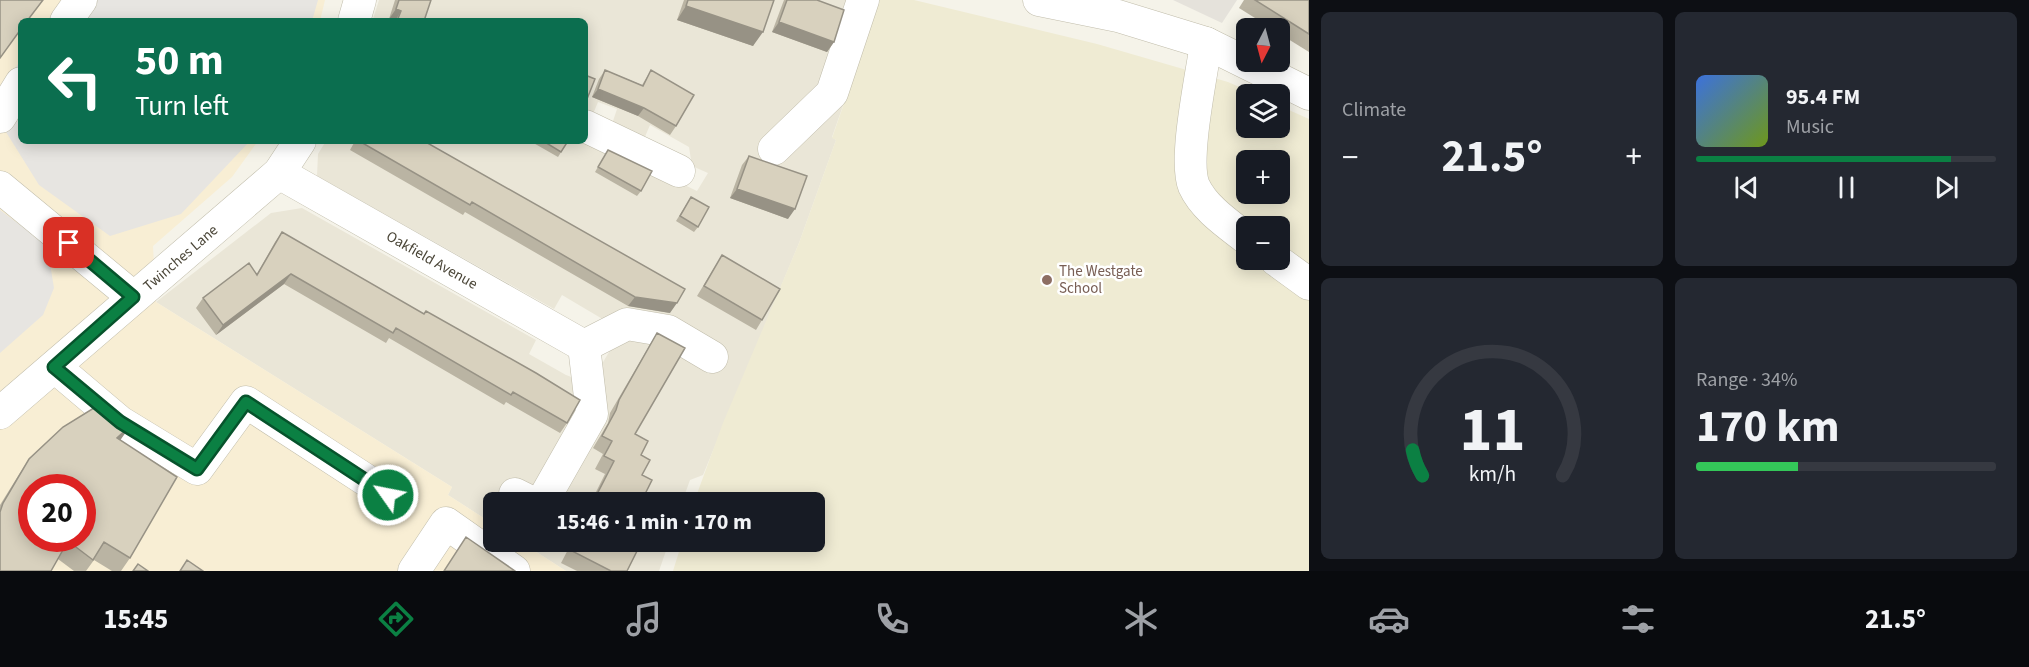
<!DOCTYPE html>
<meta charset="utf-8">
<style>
body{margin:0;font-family:"Source Sans 3",sans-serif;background:#242831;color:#f1f3f6;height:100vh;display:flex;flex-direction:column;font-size:22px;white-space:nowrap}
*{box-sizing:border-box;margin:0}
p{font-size:20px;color:#9ea1a6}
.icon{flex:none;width:33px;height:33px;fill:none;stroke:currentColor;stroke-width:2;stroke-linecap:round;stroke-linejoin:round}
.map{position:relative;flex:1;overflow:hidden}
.drawer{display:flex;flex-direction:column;gap:12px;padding:12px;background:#0d0f14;width:720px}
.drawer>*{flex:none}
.banner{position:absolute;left:18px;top:18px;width:570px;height:126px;border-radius:9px;box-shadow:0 3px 15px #0003;background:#0b6e4f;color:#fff;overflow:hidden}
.needle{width:39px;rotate:186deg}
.fabs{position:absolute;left:1236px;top:18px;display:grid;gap:12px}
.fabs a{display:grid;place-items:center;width:54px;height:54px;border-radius:9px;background:#171b24;box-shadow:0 3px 15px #0003;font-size:30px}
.speed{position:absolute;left:18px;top:474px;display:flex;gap:12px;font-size:30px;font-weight:700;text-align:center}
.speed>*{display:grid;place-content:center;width:78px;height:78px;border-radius:50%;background:#171b24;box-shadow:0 3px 15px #0003;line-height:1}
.speed .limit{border:9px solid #d22;background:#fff;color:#111}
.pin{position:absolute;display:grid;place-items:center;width:51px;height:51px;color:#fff;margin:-26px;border-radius:12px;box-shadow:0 3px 9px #0006}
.me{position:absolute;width:66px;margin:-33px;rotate:303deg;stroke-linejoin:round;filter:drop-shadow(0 0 4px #0008)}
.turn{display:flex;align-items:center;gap:21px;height:126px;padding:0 18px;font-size:27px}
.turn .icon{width:78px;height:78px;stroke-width:2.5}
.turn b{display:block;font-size:42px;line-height:51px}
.big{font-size:45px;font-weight:700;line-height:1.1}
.drawer .widget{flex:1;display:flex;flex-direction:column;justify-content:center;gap:9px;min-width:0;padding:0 21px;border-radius:9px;background:#242831}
.drawer .dial{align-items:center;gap:0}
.dial svg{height:156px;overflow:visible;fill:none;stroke:#363941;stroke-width:7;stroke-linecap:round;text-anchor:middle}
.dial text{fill:#f1f3f6;stroke:none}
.song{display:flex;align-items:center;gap:18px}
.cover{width:72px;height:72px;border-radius:9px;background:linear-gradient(135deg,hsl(220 70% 55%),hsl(80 70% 35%))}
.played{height:6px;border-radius:3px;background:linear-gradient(90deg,#0b8043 85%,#363941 85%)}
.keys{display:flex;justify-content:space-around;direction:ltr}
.heat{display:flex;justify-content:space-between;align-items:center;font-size:33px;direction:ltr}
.charge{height:9px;border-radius:4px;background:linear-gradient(90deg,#34c759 34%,#363941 0)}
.drawer .tiles{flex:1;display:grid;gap:12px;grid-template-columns:repeat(2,1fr)}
.trip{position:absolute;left:483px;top:492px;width:342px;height:60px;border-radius:9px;background:#171b24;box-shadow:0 3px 15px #0003;font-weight:700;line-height:60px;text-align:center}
.tabs{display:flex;height:96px;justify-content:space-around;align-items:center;background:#090b0e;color:#9ea1a6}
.tabs .icon{width:42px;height:42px}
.tabs .active{color:#0b8043}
.tabs b{font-size:27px;color:#f1f3f6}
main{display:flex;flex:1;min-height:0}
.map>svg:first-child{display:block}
</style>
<main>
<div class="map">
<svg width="1309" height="571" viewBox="0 0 1309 571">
<rect width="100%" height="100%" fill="#f5f3e9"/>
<path fill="#eae6d7" d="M379,0H880L832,137L836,140L799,243L703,475L690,480L682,502H494L493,524L448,495L452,487L156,302L271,213L302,208L536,340L529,354L566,375L590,384L618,337L616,327L562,295L554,309L317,176L318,154L326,141H585V137L697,191L708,173L692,166L689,147L650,125L644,139L612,124L617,109L598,102L593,114L585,110V21H379L373,19Z
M521,542H669L659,571H566Z"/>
<path fill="#f8eed4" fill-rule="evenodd" d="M0,0H325L320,21H21V141H258L232,177L153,246L156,302L452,487L448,495L493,524L494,542H521L566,571H0ZM32,488H82V538H32Z"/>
<path fill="#e5e2db" d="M1173,0H1237L1222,23Z"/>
<path fill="#efebd3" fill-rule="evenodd" d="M880,0H914L1097,44L1228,82L1255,94H1246V128H1280V106L1309,119V571H673L682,542H814V502H694L723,423L799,243L836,140L832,138ZM1246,160H1280V194H1246ZM1246,226H1280V260H1246Z"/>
<path fill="#e7e5e1" d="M64,0H318L312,21H49Z
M21,60V141H250L181,214L110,236L39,185L6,132L13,71Z
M0,210L47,245L54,288L43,315L0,353Z"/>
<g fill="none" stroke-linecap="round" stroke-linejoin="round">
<g stroke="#c1bdab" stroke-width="33">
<g id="minor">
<path d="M1039,0L1118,16L1206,43L1309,94"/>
<path d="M66,21L81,0"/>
<path d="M354,21L360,0"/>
<path d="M1206,43C1202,74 1183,160 1194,186C1204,208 1228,224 1246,238"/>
<path d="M0,117L21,83"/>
<path d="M585,126L679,171"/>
<path d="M774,149L832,93L863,0"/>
<path id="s1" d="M279,173L584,346"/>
<path d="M0,187L133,297"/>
<path d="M1276,260L1309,284"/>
<path d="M584,346L627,324L668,331L712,357"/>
<path d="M55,367L120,422L197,469L246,402L389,495"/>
<path id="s2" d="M0,413L279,173L300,141"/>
<path d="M515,494L531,502"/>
<path d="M542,502L592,414L584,346"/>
<path d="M414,571L446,523L514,571"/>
</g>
</g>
<use href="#minor" stroke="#fff" stroke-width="32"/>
</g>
<path fill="#bab4a3" d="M395,0H431L424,21H395L389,19Z
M684,0H774L753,46L677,20Z
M784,0H817L834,42L827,52L772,32Z
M1244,0H1309V52L1280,34V28H1271L1239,8Z
M605,70L642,85L651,70L676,126L670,135L638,116L592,97L599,79Z
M355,141H424L670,313L628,306L465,212L463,215L350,150Z
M530,141H568L558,157Z
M608,150L641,191L637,196L595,172Z
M749,156L788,219L730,198L742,165Z
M691,197L698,227L694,232L676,221Z
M282,232L567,423L560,433L506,402L504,405L389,338L386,343L284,284L216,335L196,308L203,298L257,274L275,242Z
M722,255L762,320L756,330L697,296Z
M657,333L635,434L641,455L642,475L641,502H591L605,474L595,469L603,454L593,448L608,423L610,413L649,346Z
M120,440L130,558L121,571H112L94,560L86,571H74L58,559L0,571V505L18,476L29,459Z
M572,542H632L627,571H577L561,563Z"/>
<path fill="#979285" d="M686,6L763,32L753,46L677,20Z
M396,9L401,11L395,21L389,19Z
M779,22L834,42L827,52L772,32Z
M598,89L644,108L638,116L592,97Z
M737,189L795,209L788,219L730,198Z
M291,274L284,284L216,335L223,325Z
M635,297L677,303L670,313L628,306Z
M131,425L119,442L117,438Z"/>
<path fill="#d8d1be" stroke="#979285" stroke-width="1.5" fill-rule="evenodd" d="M0,0H43L27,21H21V29L0,58Z
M399,0H431L424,21H397L401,11L396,9Z
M688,0H774L763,32L686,6Z
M787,0H817L844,10L834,42L779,22Z
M1255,0H1309V34Z
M605,70L643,86L651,70L694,95L676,126L644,108L598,89Z
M585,75L595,79L585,104Z
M359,141H424L685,289L677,303L635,297L472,202L470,205Z
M543,141H568L561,152Z
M608,150L652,171L641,191L598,167Z
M749,156L807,176L795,209L737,189Z
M691,197L709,207L698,227L680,216Z
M282,232L424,314L426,311L536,373L580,400L567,423L513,392L511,395L396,328L393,333L291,274L223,325L203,298L249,263L257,275Z
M722,255L780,289L762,320L704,286Z
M657,333L685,348L635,434L648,441L641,455L650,460L642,475L652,480L641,502H593L614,461L604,456L612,441L602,436L616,410L619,400Z
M102,403L131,425L117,438L177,477L130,558L104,542L93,560L68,541L51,571H0V512L3,503L29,459L63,427ZM32,488H82V538H32Z
M466,537L515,571H444Z
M574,542H632V543L639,547L627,571H611L570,550Z
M187,560L203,571H180Z
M138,564L148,571H133Z"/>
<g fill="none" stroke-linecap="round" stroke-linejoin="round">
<g stroke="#07532c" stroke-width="15">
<path id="route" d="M69,243L133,297L54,367L120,422L197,469L246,402L388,495"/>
</g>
<use href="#route" stroke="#0b8043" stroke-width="10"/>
</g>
<circle fill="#8d6e63" stroke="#fff" stroke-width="2" cx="1047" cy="280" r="6"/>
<g text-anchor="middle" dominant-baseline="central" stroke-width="5" stroke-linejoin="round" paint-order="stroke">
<g font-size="15" fill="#4a4537" stroke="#fff">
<text stroke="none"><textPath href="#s2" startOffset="238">Twinches Lane</textPath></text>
<text stroke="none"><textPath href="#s1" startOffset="176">Oakfield Avenue</textPath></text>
</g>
<g font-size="15" fill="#785e54" stroke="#fff" text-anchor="start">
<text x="1059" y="271">The Westgate<tspan x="1059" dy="17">School</tspan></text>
</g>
</g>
</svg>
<div class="fabs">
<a><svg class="needle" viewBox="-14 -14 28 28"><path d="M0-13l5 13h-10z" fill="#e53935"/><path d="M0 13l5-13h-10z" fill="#9ea1a6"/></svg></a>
<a><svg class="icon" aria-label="layers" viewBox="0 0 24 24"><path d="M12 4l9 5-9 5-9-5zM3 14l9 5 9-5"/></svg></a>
<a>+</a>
<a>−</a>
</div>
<div class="speed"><div class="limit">20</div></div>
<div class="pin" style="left:69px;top:243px;background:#d93025"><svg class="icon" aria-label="arrive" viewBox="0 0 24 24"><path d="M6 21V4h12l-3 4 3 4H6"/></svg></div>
<svg class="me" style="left:388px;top:495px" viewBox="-20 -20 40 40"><circle r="17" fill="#0b8043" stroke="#fff" stroke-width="3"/><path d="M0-11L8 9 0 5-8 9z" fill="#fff"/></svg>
<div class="trip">15:46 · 1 min · 170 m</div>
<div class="banner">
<div class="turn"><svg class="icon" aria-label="left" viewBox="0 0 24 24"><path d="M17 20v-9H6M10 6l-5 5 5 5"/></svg><div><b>50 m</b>Turn left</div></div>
</div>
</div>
<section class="drawer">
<div class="tiles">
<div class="widget"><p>Climate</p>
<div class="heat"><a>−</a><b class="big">21.5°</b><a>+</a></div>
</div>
<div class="widget">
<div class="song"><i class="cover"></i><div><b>95.4 FM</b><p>Music</p></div></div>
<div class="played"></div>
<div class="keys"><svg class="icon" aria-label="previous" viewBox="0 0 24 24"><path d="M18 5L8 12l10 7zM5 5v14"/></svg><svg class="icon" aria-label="pause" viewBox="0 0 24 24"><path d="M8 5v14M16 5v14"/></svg><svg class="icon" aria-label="next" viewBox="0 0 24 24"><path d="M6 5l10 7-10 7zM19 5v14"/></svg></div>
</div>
<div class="widget dial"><svg viewBox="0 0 100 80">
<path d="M14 69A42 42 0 1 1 86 69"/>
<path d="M14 69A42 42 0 0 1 9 56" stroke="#0b8043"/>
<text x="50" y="56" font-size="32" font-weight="700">11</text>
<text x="50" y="72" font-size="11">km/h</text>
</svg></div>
<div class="widget"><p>Range · 34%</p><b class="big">170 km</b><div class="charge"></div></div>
</div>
</section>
</main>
<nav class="tabs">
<b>15:45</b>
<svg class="icon active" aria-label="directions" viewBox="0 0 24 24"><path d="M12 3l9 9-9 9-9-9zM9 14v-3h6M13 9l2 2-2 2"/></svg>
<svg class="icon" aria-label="music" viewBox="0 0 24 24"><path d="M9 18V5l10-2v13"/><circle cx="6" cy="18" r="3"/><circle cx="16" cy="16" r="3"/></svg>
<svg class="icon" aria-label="phone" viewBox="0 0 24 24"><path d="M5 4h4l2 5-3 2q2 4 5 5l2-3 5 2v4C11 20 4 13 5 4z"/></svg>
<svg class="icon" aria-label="climate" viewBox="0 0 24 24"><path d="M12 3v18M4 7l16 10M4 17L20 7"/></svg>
<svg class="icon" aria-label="car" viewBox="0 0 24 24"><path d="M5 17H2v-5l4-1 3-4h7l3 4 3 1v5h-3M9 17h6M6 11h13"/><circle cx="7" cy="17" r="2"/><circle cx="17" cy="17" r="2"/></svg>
<svg class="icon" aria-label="filters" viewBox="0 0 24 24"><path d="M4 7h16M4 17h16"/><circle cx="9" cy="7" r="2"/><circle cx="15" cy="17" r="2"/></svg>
<b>21.5°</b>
</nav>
